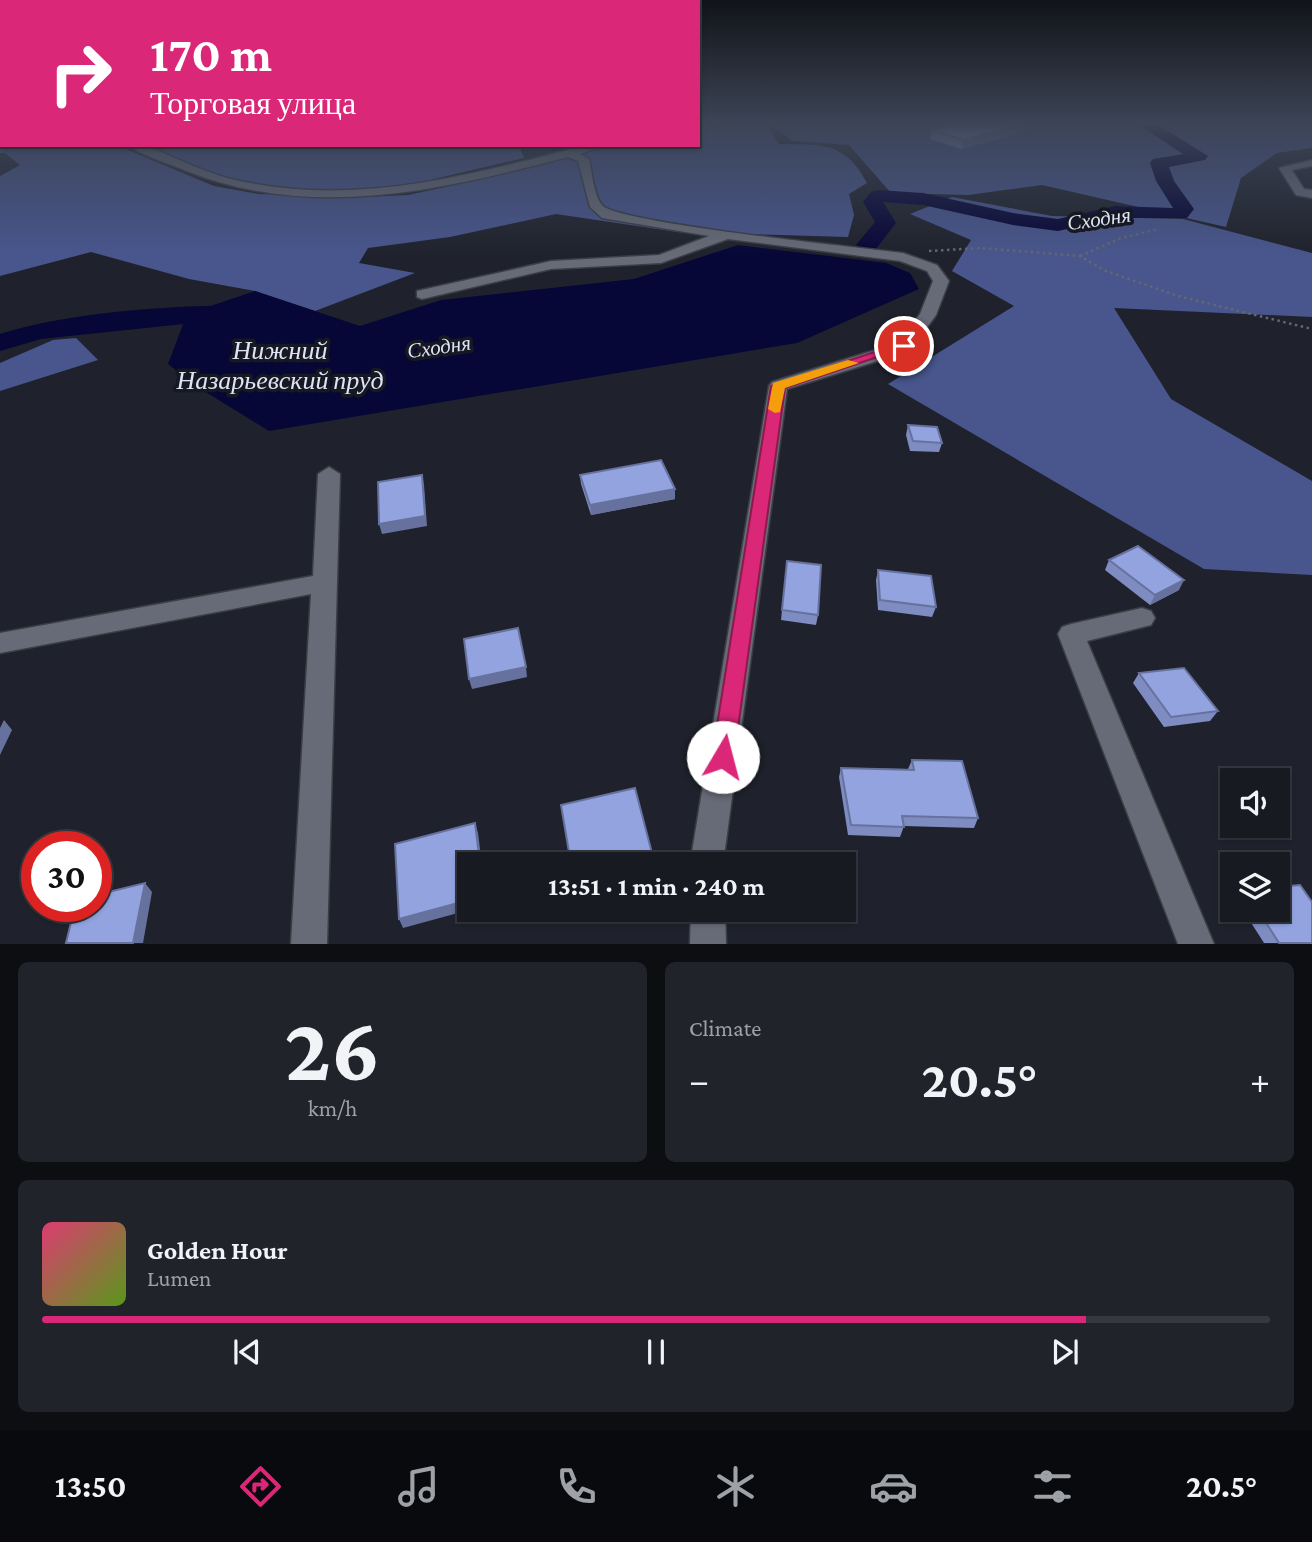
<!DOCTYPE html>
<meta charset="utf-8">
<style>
body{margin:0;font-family:"Crimson Pro",serif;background:#20232a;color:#f1f3f6;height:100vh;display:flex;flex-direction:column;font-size:26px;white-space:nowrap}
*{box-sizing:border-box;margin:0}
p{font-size:23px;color:#9ea1a5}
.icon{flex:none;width:38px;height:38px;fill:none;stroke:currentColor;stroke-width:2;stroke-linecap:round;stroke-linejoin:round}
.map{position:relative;height:944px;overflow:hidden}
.sheet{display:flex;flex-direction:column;gap:18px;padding:18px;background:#0d0e12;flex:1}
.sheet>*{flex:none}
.guide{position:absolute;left:0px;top:0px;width:700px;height:147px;box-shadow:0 2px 5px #0004,0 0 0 2px #36383f;background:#db2777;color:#fff;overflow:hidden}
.fabs{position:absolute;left:1220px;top:768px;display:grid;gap:14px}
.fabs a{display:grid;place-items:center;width:70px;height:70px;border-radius:0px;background:#171a21;box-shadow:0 2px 5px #0004,0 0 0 2px #36383f;font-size:35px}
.speed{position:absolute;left:21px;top:831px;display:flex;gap:14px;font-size:35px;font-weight:700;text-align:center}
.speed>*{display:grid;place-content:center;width:91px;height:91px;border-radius:50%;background:#171a21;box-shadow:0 2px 5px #0004,0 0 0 2px #36383f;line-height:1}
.speed .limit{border:10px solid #d22;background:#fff;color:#111}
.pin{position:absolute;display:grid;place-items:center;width:60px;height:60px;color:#fff;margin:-30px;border:4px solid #fff;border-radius:50%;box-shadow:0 2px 7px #0007}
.me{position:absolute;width:77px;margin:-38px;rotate:8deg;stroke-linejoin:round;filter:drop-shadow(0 0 5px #0008)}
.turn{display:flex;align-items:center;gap:24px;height:147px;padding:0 35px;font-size:32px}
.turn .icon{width:91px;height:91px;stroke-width:2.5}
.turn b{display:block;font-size:49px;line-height:60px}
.big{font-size:52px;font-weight:700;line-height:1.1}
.sheet .card{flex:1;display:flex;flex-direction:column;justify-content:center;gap:10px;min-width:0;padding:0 24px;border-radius:10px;background:#20232a}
.sheet .dial{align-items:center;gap:0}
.dial b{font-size:91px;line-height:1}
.song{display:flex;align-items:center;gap:21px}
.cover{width:84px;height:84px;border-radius:10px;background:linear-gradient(135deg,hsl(340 70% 55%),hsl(90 70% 35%))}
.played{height:7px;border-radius:4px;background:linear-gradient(90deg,#db2777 85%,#36383f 85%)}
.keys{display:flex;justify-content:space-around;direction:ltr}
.heat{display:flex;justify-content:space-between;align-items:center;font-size:38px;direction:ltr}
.sheet .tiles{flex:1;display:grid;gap:18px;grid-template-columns:1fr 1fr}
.card:last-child{grid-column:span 2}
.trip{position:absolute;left:457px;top:852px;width:399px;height:70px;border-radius:0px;background:#171a21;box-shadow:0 2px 5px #0004,0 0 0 2px #36383f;font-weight:700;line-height:70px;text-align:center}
.dock{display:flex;height:112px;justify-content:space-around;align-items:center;background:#090a0d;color:#9ea1a5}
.dock .icon{width:49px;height:49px}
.dock .on{color:#db2777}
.dock b{font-size:32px;color:#f1f3f6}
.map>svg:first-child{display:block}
</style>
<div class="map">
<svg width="1312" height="944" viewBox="0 0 1312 944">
<rect width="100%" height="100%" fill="#1f222c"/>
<path fill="#48568d" d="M766,124L779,144C822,145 845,141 867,183L849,194L854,215L848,237L678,232L556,214L450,237L368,248L359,263L415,273L315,311L255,291L189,279L91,252L0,276V176L20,165L5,153H0V132L2,145H116L214,186L259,194L364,197L408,195L445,187L614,145H698V128Z
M770,124H1312V148L1277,153L1241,178L1226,227L1042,185L968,195L891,193L849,145L792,141Z
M142,145H519L524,158L383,191H317L237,184Z
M952,197L1052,216L1183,219L1312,253V317L1114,308L1171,399L1312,481V575L1204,569L888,384L1014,306L952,271L971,240L910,214Z
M76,338L98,360L0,391V363L53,340Z"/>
<path fill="#060637" d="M738,245L886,263L910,273L919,289L797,343L269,431L196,386L168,364L187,314L255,291L360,326L441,300L634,279Z"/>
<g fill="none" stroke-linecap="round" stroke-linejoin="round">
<path fill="#060637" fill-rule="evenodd" d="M1138,124H1157L1208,156L1205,160L1169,167L1174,181L1194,209L1187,218H1115L1058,231L1013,225L923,205L883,202L896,223L875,250L867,252L856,245L875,222L863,202L871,192L878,190L923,193L1013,213L1058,219L1115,206L1173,208L1156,181L1150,163L1153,159L1183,154Z
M232,305L241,308L245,313L241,318L41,339L0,351V334C71,312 158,307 232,305Z"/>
<g stroke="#3b3e45" stroke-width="3">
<path id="minor" d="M0,124H2V129H0Z
M698,124H726L698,128Z
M129,145H144C177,158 210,176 245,182C361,206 475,174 587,145H606L580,154L589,159C592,172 594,195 602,205C615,223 865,248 903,253L937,265L949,281L936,315L910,351L787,389L723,864H690L769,386L772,382L898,343L920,314L933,281L927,271L900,261L728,239L661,263L551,269L422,299L417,297V291L551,261L659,255L709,236L602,218L590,207L578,161L568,157C441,190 309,222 182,169C165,162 143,156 129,145Z
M1312,160V166L1292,170L1304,189L1312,190V198L1296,195L1279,168Z
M329,467L340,474L327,944H291L311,594L0,653V633L313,576L318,474Z
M1142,608L1151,611L1155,618L1151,625L1087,641L1214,944H1178L1058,634L1062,627L1071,624Z
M691,910H725L726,944H690Z"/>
</g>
<path stroke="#646770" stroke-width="2.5" stroke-dasharray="2.5 3.5" stroke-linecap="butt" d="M929,251L980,248L1080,256L1106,271L1178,296L1312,329
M1080,256L1121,238L1159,229"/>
<use href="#minor" fill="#676b77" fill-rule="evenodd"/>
</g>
<path fill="#7e8cc1" d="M932,130L1025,131L961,149L930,139Z
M908,425L942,443L939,452L910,451L906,435Z
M580,475L675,489V499L591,515L581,484Z
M1109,560L1179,590L1150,605L1105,570Z
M787,561L818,615L816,625L781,620Z
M878,570L936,607L932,617L878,610L876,580Z
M1139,673L1218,711L1210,721L1164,727L1133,683Z
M912,760L978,818L974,828L904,826L900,837L848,835L839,777L841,768L908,769Z
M1243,910H1278L1312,943H1264Z"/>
<path fill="#66729d" d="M1024,124H1027L1025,131L961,149L963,140Z
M422,475L424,485L427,526L382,534L379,524Z
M675,489V499L591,515L590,505Z
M1184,580L1179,590L1150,605L1155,595Z
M526,667L527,677L472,689L469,679Z
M4,720L12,730L0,755V728Z
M475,823L478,833L482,864H480Z
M653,857V864H622Z
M145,883L152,892L143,943H131Z
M469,900V910L403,928L399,919Z"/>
<path fill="#92a3e0" stroke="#66729d" stroke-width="2" d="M958,124H1024L963,140L932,130Z
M908,425L937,427L942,443L913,441Z
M661,460L675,489L590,505L580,475Z
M422,475L425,516L379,524L378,482Z
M1138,546L1184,580L1155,595L1109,560Z
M787,561L821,565L818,615L782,610Z
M878,570L931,576L936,607L880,600Z
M518,628L526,667L469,679L464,639Z
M1184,668L1218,711L1171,717L1139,673Z
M912,760L962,761L978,818L902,816L904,827L851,825L841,768L914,770Z
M635,788L653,857L622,864H571L561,805Z
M475,823L480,864H469V900L399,919L395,844Z
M145,883L133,943H66L75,906H96V895Z
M1300,885L1312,902V943H1279L1258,910H1278V887Z"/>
<linearGradient id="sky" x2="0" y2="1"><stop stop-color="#111318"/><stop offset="0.48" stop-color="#3c4456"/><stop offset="1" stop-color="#3c4456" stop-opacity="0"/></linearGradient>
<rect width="1312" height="256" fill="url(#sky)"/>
<path fill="#db2777" stroke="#8e194d" stroke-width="2" d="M899,344L910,346L785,388L734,757L731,764L723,767L715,764L712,757L771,386Z"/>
<path fill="#f59e0b" d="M848,360L859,363L785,388L780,412L775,413L768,409L773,383Z"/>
<g text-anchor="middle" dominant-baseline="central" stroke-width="7" stroke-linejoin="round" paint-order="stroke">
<g font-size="21" font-style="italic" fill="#dee3f5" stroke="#161922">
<text transform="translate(1099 219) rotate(-8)">Сходня</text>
<text transform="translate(439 347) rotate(-8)">Сходня</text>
</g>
<g font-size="26" font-style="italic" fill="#dee3f5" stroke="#161922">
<text x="280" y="350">Нижний<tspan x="280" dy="30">Назарьевский пруд</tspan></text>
</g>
</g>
</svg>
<div class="fabs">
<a><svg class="icon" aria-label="sound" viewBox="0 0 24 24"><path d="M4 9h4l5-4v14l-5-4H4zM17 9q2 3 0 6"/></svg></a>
<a><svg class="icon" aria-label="layers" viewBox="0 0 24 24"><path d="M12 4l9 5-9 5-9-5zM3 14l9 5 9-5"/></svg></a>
</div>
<div class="speed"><div class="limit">30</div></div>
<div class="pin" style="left:904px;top:346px;background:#d93025"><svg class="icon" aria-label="arrive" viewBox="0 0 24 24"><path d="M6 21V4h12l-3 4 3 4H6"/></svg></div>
<svg class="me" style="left:723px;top:757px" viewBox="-20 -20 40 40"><circle r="19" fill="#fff"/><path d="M0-13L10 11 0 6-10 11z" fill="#db2777"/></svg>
<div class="trip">13:51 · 1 min · 240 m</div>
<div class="guide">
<div class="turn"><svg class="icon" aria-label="right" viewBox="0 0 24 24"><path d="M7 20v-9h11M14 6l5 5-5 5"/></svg><div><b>170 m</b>Торговая улица</div></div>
</div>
</div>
<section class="sheet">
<div class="tiles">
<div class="card dial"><b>26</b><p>km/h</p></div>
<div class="card"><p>Climate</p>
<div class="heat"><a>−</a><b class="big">20.5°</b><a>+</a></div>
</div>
<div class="card">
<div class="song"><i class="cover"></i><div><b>Golden Hour</b><p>Lumen</p></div></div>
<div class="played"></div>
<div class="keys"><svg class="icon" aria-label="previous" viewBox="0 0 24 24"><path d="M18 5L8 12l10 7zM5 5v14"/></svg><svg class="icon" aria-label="pause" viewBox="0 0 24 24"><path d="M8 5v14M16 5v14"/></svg><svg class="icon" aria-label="next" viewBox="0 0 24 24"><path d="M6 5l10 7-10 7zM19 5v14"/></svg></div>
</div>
</div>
</section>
<nav class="dock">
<b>13:50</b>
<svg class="icon on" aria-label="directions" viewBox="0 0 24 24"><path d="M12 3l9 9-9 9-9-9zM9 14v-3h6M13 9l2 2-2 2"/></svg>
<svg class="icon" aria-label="music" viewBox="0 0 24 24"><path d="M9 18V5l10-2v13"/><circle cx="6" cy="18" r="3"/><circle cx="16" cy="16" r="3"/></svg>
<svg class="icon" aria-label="phone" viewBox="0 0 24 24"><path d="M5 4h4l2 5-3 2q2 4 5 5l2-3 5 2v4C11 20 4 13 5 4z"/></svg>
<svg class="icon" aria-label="climate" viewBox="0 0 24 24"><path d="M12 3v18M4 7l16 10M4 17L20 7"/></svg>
<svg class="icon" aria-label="car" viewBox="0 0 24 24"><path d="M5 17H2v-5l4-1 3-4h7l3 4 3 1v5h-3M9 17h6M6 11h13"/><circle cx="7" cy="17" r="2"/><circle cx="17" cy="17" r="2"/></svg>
<svg class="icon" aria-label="filters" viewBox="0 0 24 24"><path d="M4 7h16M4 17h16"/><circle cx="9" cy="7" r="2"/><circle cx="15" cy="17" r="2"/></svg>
<b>20.5°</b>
</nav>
